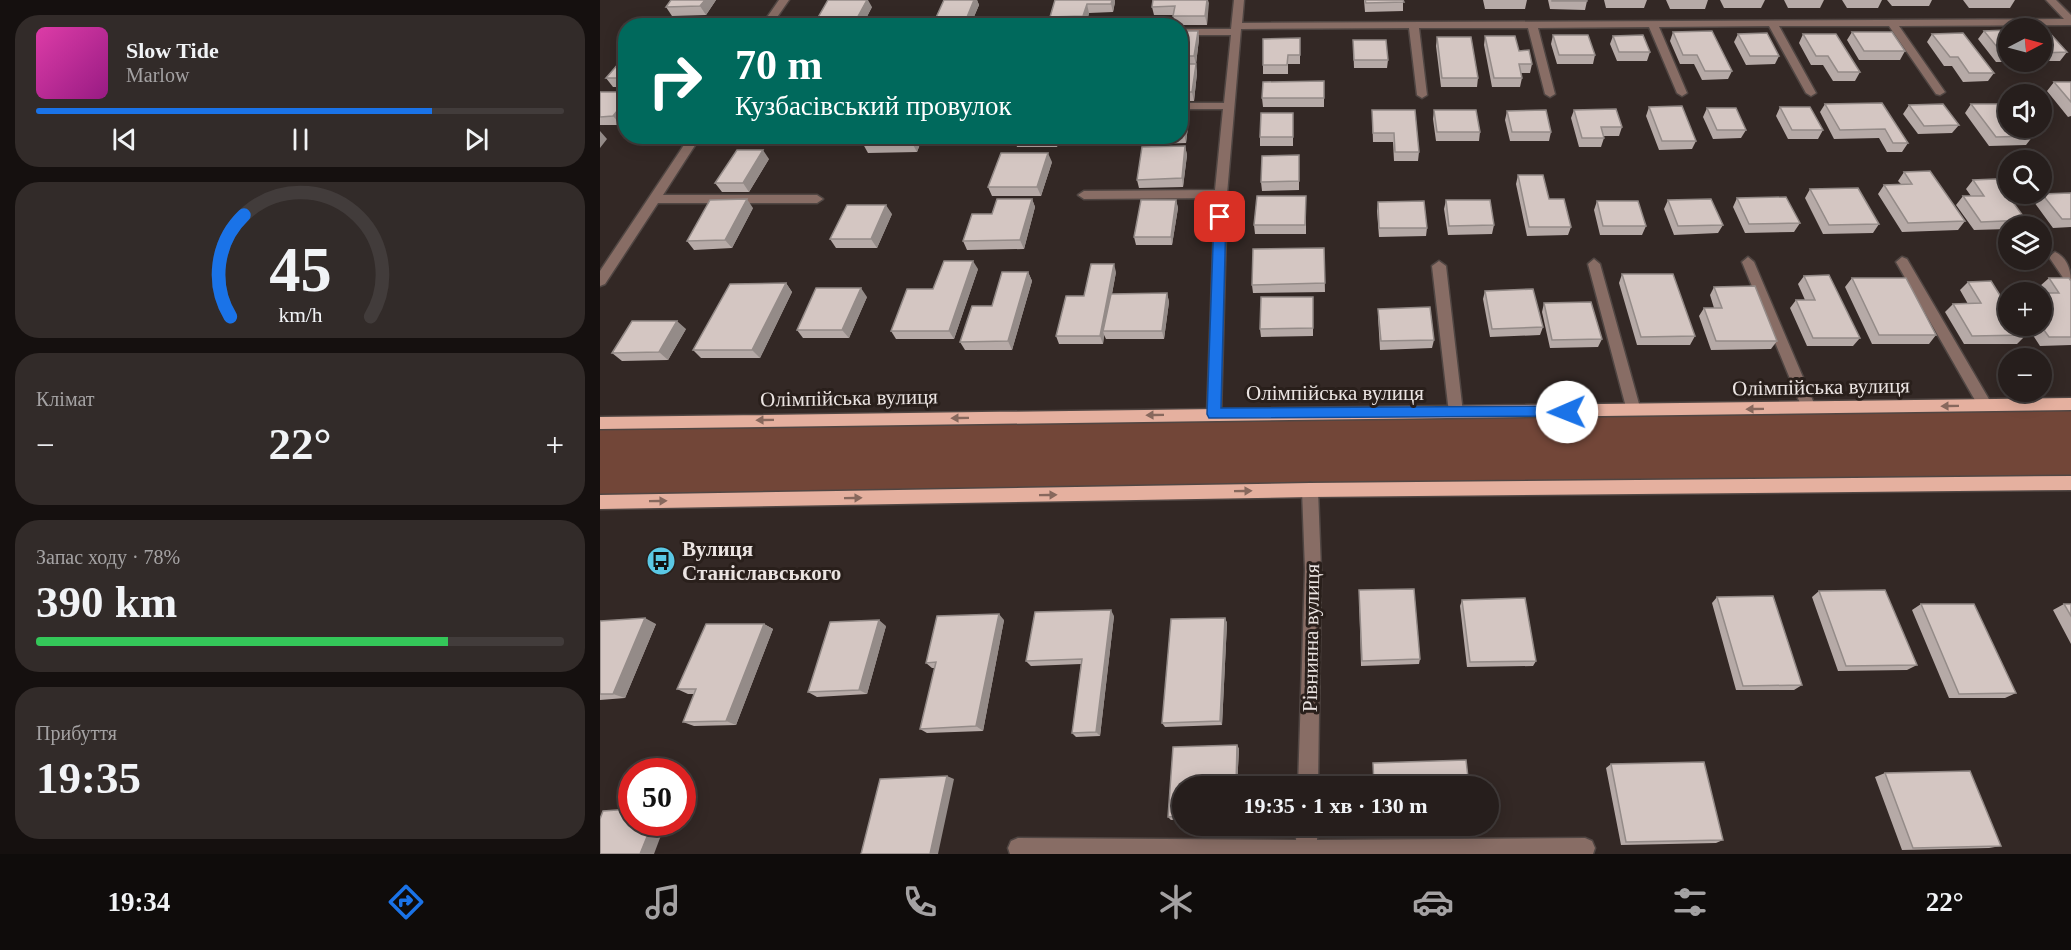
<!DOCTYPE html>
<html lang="uk">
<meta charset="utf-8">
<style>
body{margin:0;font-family:"Times New Roman",serif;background:#322b29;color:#f1f3f6;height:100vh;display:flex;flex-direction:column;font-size:22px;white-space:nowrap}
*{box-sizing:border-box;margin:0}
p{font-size:20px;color:#a4a2a3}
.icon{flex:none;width:33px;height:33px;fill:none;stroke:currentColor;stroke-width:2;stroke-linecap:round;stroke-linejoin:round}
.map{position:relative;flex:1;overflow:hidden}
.side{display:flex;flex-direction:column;gap:15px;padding:15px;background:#15100f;width:600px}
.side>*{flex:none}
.top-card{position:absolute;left:18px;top:18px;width:570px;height:126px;border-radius:24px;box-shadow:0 3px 15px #0003,0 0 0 2px #423c3b;background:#00695c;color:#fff;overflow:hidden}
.needle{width:39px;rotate:84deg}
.fabs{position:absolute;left:1398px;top:18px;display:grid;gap:12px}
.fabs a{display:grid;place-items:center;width:54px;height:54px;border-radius:50%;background:#261e1c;box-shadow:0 3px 15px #0003,0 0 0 2px #423c3b;font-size:30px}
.speed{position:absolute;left:18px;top:758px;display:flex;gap:12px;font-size:30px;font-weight:700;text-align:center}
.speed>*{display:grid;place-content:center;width:78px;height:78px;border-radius:50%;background:#261e1c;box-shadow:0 3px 15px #0003,0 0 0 2px #423c3b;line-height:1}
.speed .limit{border:9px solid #d22;background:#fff;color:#111}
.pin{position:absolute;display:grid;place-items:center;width:51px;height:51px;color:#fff;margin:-26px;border-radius:12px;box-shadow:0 3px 9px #0006}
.me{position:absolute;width:66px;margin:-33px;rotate:269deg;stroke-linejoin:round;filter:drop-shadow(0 0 4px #0008)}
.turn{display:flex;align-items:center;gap:21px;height:126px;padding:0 18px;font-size:27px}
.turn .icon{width:78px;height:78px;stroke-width:2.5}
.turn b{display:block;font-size:42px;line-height:51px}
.big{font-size:45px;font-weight:700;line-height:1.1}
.side .tile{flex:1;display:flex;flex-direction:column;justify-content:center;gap:9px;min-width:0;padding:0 21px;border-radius:24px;background:#322b29}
.side .dial{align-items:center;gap:0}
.dial svg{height:156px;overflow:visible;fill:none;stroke:#423c3b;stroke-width:7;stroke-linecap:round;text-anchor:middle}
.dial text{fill:#f1f3f6;stroke:none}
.song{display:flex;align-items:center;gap:18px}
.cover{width:72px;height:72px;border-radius:9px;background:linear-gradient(135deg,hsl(320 70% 55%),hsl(310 70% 35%))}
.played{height:6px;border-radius:3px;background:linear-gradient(90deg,#1a73e8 75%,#423c3b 75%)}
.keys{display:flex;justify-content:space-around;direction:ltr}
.heat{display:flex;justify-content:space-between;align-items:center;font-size:33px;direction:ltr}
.charge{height:9px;border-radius:4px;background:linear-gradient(90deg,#34c759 78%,#423c3b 0)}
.trip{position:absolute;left:572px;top:776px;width:327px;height:60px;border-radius:30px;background:#261e1c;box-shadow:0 3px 15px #0003,0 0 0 2px #423c3b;font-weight:700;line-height:60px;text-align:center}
.menu{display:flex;height:96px;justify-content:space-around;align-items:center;background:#0f0c0b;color:#a4a2a3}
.menu .icon{width:42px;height:42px}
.menu .current{color:#1a73e8}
.menu b{font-size:27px;color:#f1f3f6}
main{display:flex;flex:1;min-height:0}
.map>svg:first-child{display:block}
</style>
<main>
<section class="side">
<div class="tile">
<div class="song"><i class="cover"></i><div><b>Slow Tide</b><p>Marlow</p></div></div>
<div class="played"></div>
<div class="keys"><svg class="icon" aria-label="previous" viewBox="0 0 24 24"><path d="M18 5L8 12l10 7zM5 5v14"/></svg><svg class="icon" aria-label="pause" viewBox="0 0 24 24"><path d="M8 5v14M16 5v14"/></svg><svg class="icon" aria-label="next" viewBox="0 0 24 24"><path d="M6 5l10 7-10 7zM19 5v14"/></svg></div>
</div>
<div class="tile dial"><svg viewBox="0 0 100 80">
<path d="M14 69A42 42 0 1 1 86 69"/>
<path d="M14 69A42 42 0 0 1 21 17" stroke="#1a73e8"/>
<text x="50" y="56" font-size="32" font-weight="700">45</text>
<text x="50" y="72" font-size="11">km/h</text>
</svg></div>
<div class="tile"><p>Клімат</p>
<div class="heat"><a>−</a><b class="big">22°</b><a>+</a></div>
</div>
<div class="tile"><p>Запас ходу · 78%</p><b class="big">390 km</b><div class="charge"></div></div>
<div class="tile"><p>Прибуття</p><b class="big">19:35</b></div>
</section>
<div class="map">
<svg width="1471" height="854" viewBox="0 0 1471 854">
<rect width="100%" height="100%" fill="#332825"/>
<path fill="#724638" d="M1471,404V483L710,490L0,502V422Z"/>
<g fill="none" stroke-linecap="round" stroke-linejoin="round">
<g stroke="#504643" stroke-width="3">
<path id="minor" d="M179,0H189L171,26H161Z
M634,0H644L642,23L1464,19L1446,0H1456L1471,15V25L1299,26L1345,92L1340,95L1336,94L1289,26H1179L1216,93L1211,96L1206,93L1169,26L1059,27L1087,93L1082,96L1077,93L1049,27L938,28L955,94L950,97L945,94L928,28H819L827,95L822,98L817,95L809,28L641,29L627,194L621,414L619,418H609L607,414L615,198L484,199L478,195L484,191L615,190L623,109H580V103H624L631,35H580V29H631Z
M90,136H101L63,195H217L223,199L217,203H58L5,284L0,286V271Z
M1455,252C1468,258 1471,271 1471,284L1466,282L1449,257Z
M1148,257L1154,262L1216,408L1214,412H1204L1202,408L1142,262Z
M1302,257L1307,259L1390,401L1392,405L1390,409H1380L1296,262Z
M994,259L1000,264L1041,411L1039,415H1029L1027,411L988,264Z
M839,261L846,266L863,413L861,417H851L849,413L832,266Z
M710,483L716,485L718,490L721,570L718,786H698L705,570L702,490L704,485Z
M697,825H717V840L985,838L992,841L995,848L993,854H410L408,848L411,841L418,838L696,840Z"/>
</g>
<g stroke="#504643" stroke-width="3">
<path id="major" d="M1471,398V410L0,429V417Z
M1471,476V490L710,497L0,509V495L710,483Z"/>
</g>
<use href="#minor" fill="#886d65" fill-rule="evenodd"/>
<use href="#major" fill="#e5b09f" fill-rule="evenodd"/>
</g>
<path fill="#b6aaa7" d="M71,0H116L106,15L72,16L66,7Z
M344,0H377L379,5L370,26H335L334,22Z
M455,0H515V2L513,12L489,13L486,25L452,26L450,17Z
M553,0H608L607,25H575L573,15H554L552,7Z
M764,0H803V11L765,12Z
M883,0H927L925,9H885Z
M948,0H987V1L985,10L950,9Z
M1004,0H1047L1044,8H1006Z
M1066,0H1108L1105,9H1070Z
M1120,0H1165L1161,8H1124Z
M1184,0H1224L1220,8H1188Z
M1242,0H1282L1278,8H1247Z
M1287,0H1332L1329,6H1292Z
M1363,0H1415L1410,8H1369Z
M272,7L262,26H219L216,21Z
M1408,30V62H1412H1396L1378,39L1384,31Z
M1442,30L1467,52L1460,61H1442Z
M580,31H598L599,39L596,64L597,73L594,101H580Z
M1073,32L1132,71L1128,79L1102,80L1094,64H1080L1070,41Z
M1252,32L1305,51L1300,60H1259L1247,40Z
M1138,34L1179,56L1175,64L1146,65L1134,42Z
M1203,34L1260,72L1255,81H1233L1223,65H1211L1199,43Z
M1332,34L1394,73L1388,81L1363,82L1352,66H1344L1327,42Z
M953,35L995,55L993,64H957L951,44Z
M885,36L919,51L932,64L930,73H921L922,78L920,87H892L884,45Z
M1013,36L1050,52L1047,61H1017L1010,44Z
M837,37L878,78L877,87H841L836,46Z
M700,38V64H688V74H663V65Z
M753,40L788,60L787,68H754Z
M26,55V87H13L6,78Z
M724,81V107H663L662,98Z
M1454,82H1471V116L1468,117L1447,91Z
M0,92H26V119L21,125H0Z
M1282,103L1308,143L1302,152H1287L1279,138L1234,139L1220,112L1225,104Z
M1371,104L1433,136L1426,145L1389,146L1365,113Z
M1309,105L1359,125L1352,133L1318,134L1303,114Z
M1049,107L1096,141L1092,149L1059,150L1046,116Z
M1180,107L1223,130L1218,139H1188L1176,116Z
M1107,108L1146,130L1141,138L1113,139L1103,117Z
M580,110H587L589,118L586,143L554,144L553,136H580Z
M772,110L819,152L818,161H794L793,142H773Z
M834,110L880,132L879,141H836L833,119Z
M974,110L1022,127L1019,136H1004V138L1001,147H979L971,118Z
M907,111L951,132L949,141H910L905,120Z
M693,122V146H660V137Z
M153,136H191L188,141L157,142Z
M323,136L317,152L268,153L263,144Z
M414,136H460L457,147H417L414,138Z
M585,146L587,155L583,187L539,188L537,180Z
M699,155V190L662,191L661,182Z
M169,159L149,192H122L115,183Z
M452,162L441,196H392L388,187Z
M1304,172L1365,221L1358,230L1302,232L1278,194L1284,185L1301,184L1298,181Z
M918,175L949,199L971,227L968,235L927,236L916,184Z
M1373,180L1426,220L1421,226H1408V229L1374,230L1356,205L1363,196H1371L1366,189Z
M1210,189L1279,224L1273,233L1223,234L1205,198Z
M1471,193V227L1453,228L1434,202L1442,194Z
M706,196V234H655L654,225Z
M1137,198L1200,223L1194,232L1145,233L1133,207Z
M432,199L435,207L424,249L367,250L363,241L392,214Z
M576,200L578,208L572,245H536L534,237Z
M846,200L894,225L892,234L848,235L844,209Z
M1068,200L1123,225L1118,233L1074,235L1064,209Z
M997,201L1046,226L1042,235H1000L994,210Z
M778,202L827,228L826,236L779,237L777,211Z
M153,208L132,248L94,250L87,241Z
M292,214L277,248H236L230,239Z
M724,248L725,292L653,293L652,285Z
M378,269L354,339H296L291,331Z
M428,272L432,281L412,350H365L360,342L392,306Z
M516,272L512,294L567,293L569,302L564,339H506L504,335L503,344H459L456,336L484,296Z
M1022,274L1095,336L1090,345H1037L1019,283Z
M1204,276L1260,338L1253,346H1207L1190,308L1196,300H1205L1198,284Z
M1252,278L1336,335L1329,344H1272L1245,287Z
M1449,278L1471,281V345L1440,346L1427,326H1442L1445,293L1440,286Z
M1368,282L1426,335L1417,344H1364L1345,312L1353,304H1368L1360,290Z
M186,283L192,292L160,358H101L93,350Z
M1114,287L1177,341L1171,349L1111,350L1099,316L1104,308H1114L1110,295Z
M885,291L943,327L940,335L890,337L883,299Z
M267,297L249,338H203L197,330Z
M713,297V336L661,337L660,329Z
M944,303L1002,339L998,347L950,348L942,312Z
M778,309L834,340L832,348L780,350L778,317Z
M86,329L68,360L22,361L12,353Z
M759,590L820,659L819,664L761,666Z
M1219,591L1317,665L1307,670L1238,671L1212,597Z
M1117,597L1202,685L1194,690H1136L1112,603Z
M862,600L936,661L933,666L867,667L860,606Z
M1321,604L1416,693L1405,698H1349L1312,610Z
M1464,604H1471V644L1453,610Z
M514,616L500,736L476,737L472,733L481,664L431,666L426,661Z
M625,618L627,623L622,725L565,727L562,723Z
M404,620L383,731L327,733L320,729L335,668H332L326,663Z
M0,621L56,624L25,698L0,700Z
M164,624L173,629L136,725L94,726L83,722L94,694H88L77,689Z
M286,626L267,694L217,697L208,692Z
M637,745L639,749L637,786H582V819L571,820L568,817L573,747Z
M1011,764L1123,840L1116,843L1021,845L1006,768Z
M1285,773L1401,846L1389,848L1302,850L1275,777Z
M775,825H869L775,828Z"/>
<path fill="#948b88" d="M105,0H116L106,15L100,6Z
M267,0H268L272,7L262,26H259L256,20Z
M374,0H377L379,5L370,26H366L365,22Z
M512,0H515V2L513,12L511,4Z
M607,0H608L609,3L607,25L605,16Z
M487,4L489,13L486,25L483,16Z
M87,21L90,26H83Z
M598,31L599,39L596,64L597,73L594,101L592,92L596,65L594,56Z
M26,100V119L21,125L13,116Z
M587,110L589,118L586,143L584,134Z
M0,131L7,139L0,148Z
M186,136H191L188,141Z
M315,136H323L317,152L312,143Z
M455,136H460L457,147L454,138Z
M585,146L587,155L583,187L582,178Z
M163,150L169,159L149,192L143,183Z
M448,153L452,162L441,196L437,187Z
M147,199L153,208L132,248L125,240Z
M432,199L435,207L424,249L420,240Z
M576,200L578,208L572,245L571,237Z
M286,205L292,214L277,248L271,239Z
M373,261L378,269L354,339L349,331Z
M514,264L516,272L505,331H503L504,335L503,344L500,336Z
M428,272L432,281L412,350L408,341Z
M186,283L192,292L160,358L152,350Z
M261,288L267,297L249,338L242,330Z
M567,293L569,302L564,339L562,331Z
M77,321L86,329L68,360L59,352Z
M511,610L514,616L500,736L496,732Z
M399,614L404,620L383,731L376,726Z
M45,618L56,624L25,698L13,694Z
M625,618L627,623L622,725L620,721Z
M279,620L286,626L267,694L259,690Z
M164,624L173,629L136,725L126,721Z
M637,745L639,749L637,786H636Z
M347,776L354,779L338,854H330Z
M53,822H66L54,854H40Z"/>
<path fill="#d4c6c2" stroke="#948b88" stroke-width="1.5" d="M71,0H105L100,6L66,7Z
M228,0H267L256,20L216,21Z
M344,0H374L365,22H334Z
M455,0H512L511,4H487L483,16L450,17Z
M553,0H607L605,16H573L575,6L552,7Z
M765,0H803L804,2L766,3Z
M952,0H987V1H952Z
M57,21H87L83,26H54Z
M1408,30V53H1402L1384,31Z
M1442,30H1447L1467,52L1442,53Z
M580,31H598L594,56H580Z
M1112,31L1132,71H1105L1097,55H1083L1073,32Z
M1252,32H1292L1305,51H1264Z
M1167,33L1179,56H1150L1138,34Z
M1363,33L1394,73H1369L1358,57H1350L1332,34Z
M1203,34H1236L1260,72H1238L1228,56H1216Z
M953,35H988L995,55H959Z
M1043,35L1050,52H1019L1013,36Z
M885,36H915L919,51L929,50L932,64H919L922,78H894Z
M837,37H871L878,78H842Z
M700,38V55H688L687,65H663V39Z
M753,40H786L788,60H754Z
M26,55V78H6Z
M580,64H596L592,92H580Z
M724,81V98H662L663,82Z
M1454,82H1471V102Z
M0,92H26V100L13,116L0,117Z
M1282,103L1308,143H1293L1285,129L1240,130L1225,104Z
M1343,104L1359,125L1324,126L1309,105Z
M1371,104H1408V128H1426L1433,136L1396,137Z
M1082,106L1096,141H1062L1049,107Z
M1180,107H1210L1223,130H1192Z
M1107,108H1136L1146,130H1117Z
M1016,109L1022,127H1001L1004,138H982L974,110Z
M580,110H587L584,134H580Z
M772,110H815L819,152H795L794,133H773Z
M834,110H876L880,132H837Z
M946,110L951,132H912L907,111Z
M661,113H693V137H660Z
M266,136H315L312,143L263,144Z
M414,136H455L454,138H414Z
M585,146L582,178L537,180L542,147Z
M137,150H163L143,183H115Z
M401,153H448L437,187H388Z
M699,155V181L661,182L662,156Z
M1330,171L1365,221L1308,223L1284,185L1312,184L1304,172Z
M918,175H943L949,199H964L971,227H929Z
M1396,179L1426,220L1381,222L1363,196H1384L1373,180Z
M1258,188L1279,224L1229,225L1210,189Z
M1471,193V219H1462L1442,194Z
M657,196H706L705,225H654Z
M1186,197L1200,223L1149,224L1137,198Z
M147,199L125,240L87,241L110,200Z
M397,199H432L420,240L363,241L372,214H392Z
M1111,199L1123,225L1078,226L1068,200Z
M541,200H576L571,237H534Z
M846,200H890L894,225L849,226Z
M824,201L827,228H779L778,202Z
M997,201H1038L1046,226H1003Z
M247,205H286L271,239H230Z
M724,248L725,283L652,285L653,249Z
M344,261H373L349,331H291L307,289H333Z
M491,264H514L500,336H456L466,296H484Z
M402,272H428L408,341L360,342L372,306H392Z
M1022,274H1073L1095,336L1041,337Z
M1229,275L1260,338H1213L1196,300H1215L1204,276Z
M1252,278H1306L1336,335H1279Z
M1449,278H1469L1471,281V337H1449L1441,326L1442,293H1459Z
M1391,281L1408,308V326H1419L1426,335L1372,336L1353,304L1381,303L1368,282Z
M186,283L152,350H93L130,284Z
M1155,286L1177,341H1116L1104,308H1122L1114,287Z
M216,288H261L242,330H197Z
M933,289L943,327L892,329L885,291Z
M567,293L562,331H503L511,294Z
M661,297H713V328L660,329Z
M991,302L1002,339L952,340L944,303Z
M830,307L834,340L781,341L778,309Z
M32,321H77L59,352L12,353Z
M814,589L820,659L762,661L759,590Z
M1285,590L1317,665L1246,666L1219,591Z
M1173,596L1202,685L1143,686L1117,597Z
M925,598L936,661L870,662L862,600Z
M1321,604H1374L1416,693L1359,694Z
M1464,604H1471V616Z
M511,610L496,732L472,733L482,659L426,661L435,612Z
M399,614L376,726L320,729L336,662L326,663L337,616Z
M45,618L13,694H0V621Z
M625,618L620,721L562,723L571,619Z
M279,620L259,690L208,692L230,622Z
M106,624H164L126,721L83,722L96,689H77Z
M637,745L636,786H582V816L568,817L573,747Z
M866,760L869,786H774L773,763Z
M1104,762L1123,840L1026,842L1011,764Z
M1370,771L1401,846L1313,848L1285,773Z
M347,776L330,854H261L280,779Z
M32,809V822H53L40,854H0V819L3,811Z"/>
<defs><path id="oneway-solid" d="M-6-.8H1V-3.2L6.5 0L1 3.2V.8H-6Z" transform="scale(1.5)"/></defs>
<g fill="#87685d">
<use href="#oneway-solid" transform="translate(1350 406) rotate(179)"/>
<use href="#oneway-solid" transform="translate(1155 409) rotate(179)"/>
<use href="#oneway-solid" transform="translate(555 415) rotate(179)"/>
<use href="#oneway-solid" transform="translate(360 418) rotate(179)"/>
<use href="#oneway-solid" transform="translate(165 420) rotate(179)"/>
<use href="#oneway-solid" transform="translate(643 491) rotate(-1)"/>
<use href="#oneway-solid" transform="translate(448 495) rotate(-1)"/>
<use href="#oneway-solid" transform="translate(253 498) rotate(-1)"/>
<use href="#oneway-solid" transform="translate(58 501) rotate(-1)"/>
</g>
<path fill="#1a73e8" stroke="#114b97" stroke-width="1.5" d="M620,213L626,217L621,408L967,406L974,412L972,416L609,418L607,414L614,217Z"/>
<defs>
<g id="bus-disc" transform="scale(1.5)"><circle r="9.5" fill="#5ac8e5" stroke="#291f1b"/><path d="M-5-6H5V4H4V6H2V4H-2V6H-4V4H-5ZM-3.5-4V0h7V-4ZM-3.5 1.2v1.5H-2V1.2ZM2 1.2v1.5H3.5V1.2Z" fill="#111"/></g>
</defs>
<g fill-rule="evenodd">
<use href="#bus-disc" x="61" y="561"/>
</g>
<g text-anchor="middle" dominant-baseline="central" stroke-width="6" stroke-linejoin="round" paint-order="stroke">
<g font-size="21" fill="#ebe4e2" stroke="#291f1b">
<text transform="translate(1221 387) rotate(-1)">Олімпійська вулиця</text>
<text x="735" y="393">Олімпійська вулиця</text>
<text transform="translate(249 398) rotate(-1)">Олімпійська вулиця</text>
<text transform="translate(711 638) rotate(-89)">Рівнинна вулиця</text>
</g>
<g font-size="21" font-weight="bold" fill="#ebe4e2" stroke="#291f1b" text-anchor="start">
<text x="82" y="549">Вулиця<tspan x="82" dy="24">Станіславського</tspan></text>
</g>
</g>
</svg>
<div class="fabs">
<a><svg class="needle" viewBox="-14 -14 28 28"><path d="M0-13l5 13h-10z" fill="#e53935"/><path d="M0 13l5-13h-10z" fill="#a4a2a3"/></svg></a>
<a><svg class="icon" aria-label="sound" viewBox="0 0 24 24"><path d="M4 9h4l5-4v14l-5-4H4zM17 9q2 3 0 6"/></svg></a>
<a><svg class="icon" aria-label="search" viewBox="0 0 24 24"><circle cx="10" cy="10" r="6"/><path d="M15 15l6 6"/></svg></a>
<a><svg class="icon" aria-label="layers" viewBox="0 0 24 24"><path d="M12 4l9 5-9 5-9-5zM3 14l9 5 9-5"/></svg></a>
<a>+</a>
<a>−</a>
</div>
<div class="speed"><div class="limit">50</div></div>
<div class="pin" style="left:620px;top:217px;background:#d93025"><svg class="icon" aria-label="arrive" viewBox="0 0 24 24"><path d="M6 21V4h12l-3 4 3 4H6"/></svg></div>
<svg class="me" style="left:967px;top:412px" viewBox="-20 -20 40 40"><circle r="19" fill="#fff"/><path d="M0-13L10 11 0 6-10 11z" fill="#1a73e8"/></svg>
<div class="trip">19:35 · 1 хв · 130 m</div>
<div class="top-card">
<div class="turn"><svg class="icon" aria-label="right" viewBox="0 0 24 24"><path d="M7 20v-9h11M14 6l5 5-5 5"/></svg><div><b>70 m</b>Кузбасівський провулок</div></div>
</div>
</div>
</main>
<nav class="menu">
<b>19:34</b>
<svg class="icon current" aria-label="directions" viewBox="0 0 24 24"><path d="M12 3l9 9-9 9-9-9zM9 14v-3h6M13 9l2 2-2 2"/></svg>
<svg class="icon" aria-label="music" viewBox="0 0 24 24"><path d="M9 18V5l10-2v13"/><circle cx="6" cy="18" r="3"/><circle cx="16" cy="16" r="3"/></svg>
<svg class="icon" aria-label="phone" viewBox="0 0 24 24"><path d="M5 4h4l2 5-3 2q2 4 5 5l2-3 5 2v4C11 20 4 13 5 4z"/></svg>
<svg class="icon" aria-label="climate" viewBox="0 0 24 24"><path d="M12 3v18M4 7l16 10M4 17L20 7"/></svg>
<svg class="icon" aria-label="car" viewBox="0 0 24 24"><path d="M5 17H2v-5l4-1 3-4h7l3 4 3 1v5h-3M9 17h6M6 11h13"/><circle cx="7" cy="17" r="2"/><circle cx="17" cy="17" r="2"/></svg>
<svg class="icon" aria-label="filters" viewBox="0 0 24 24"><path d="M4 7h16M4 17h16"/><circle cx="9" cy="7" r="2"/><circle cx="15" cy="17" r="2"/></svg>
<b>22°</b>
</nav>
